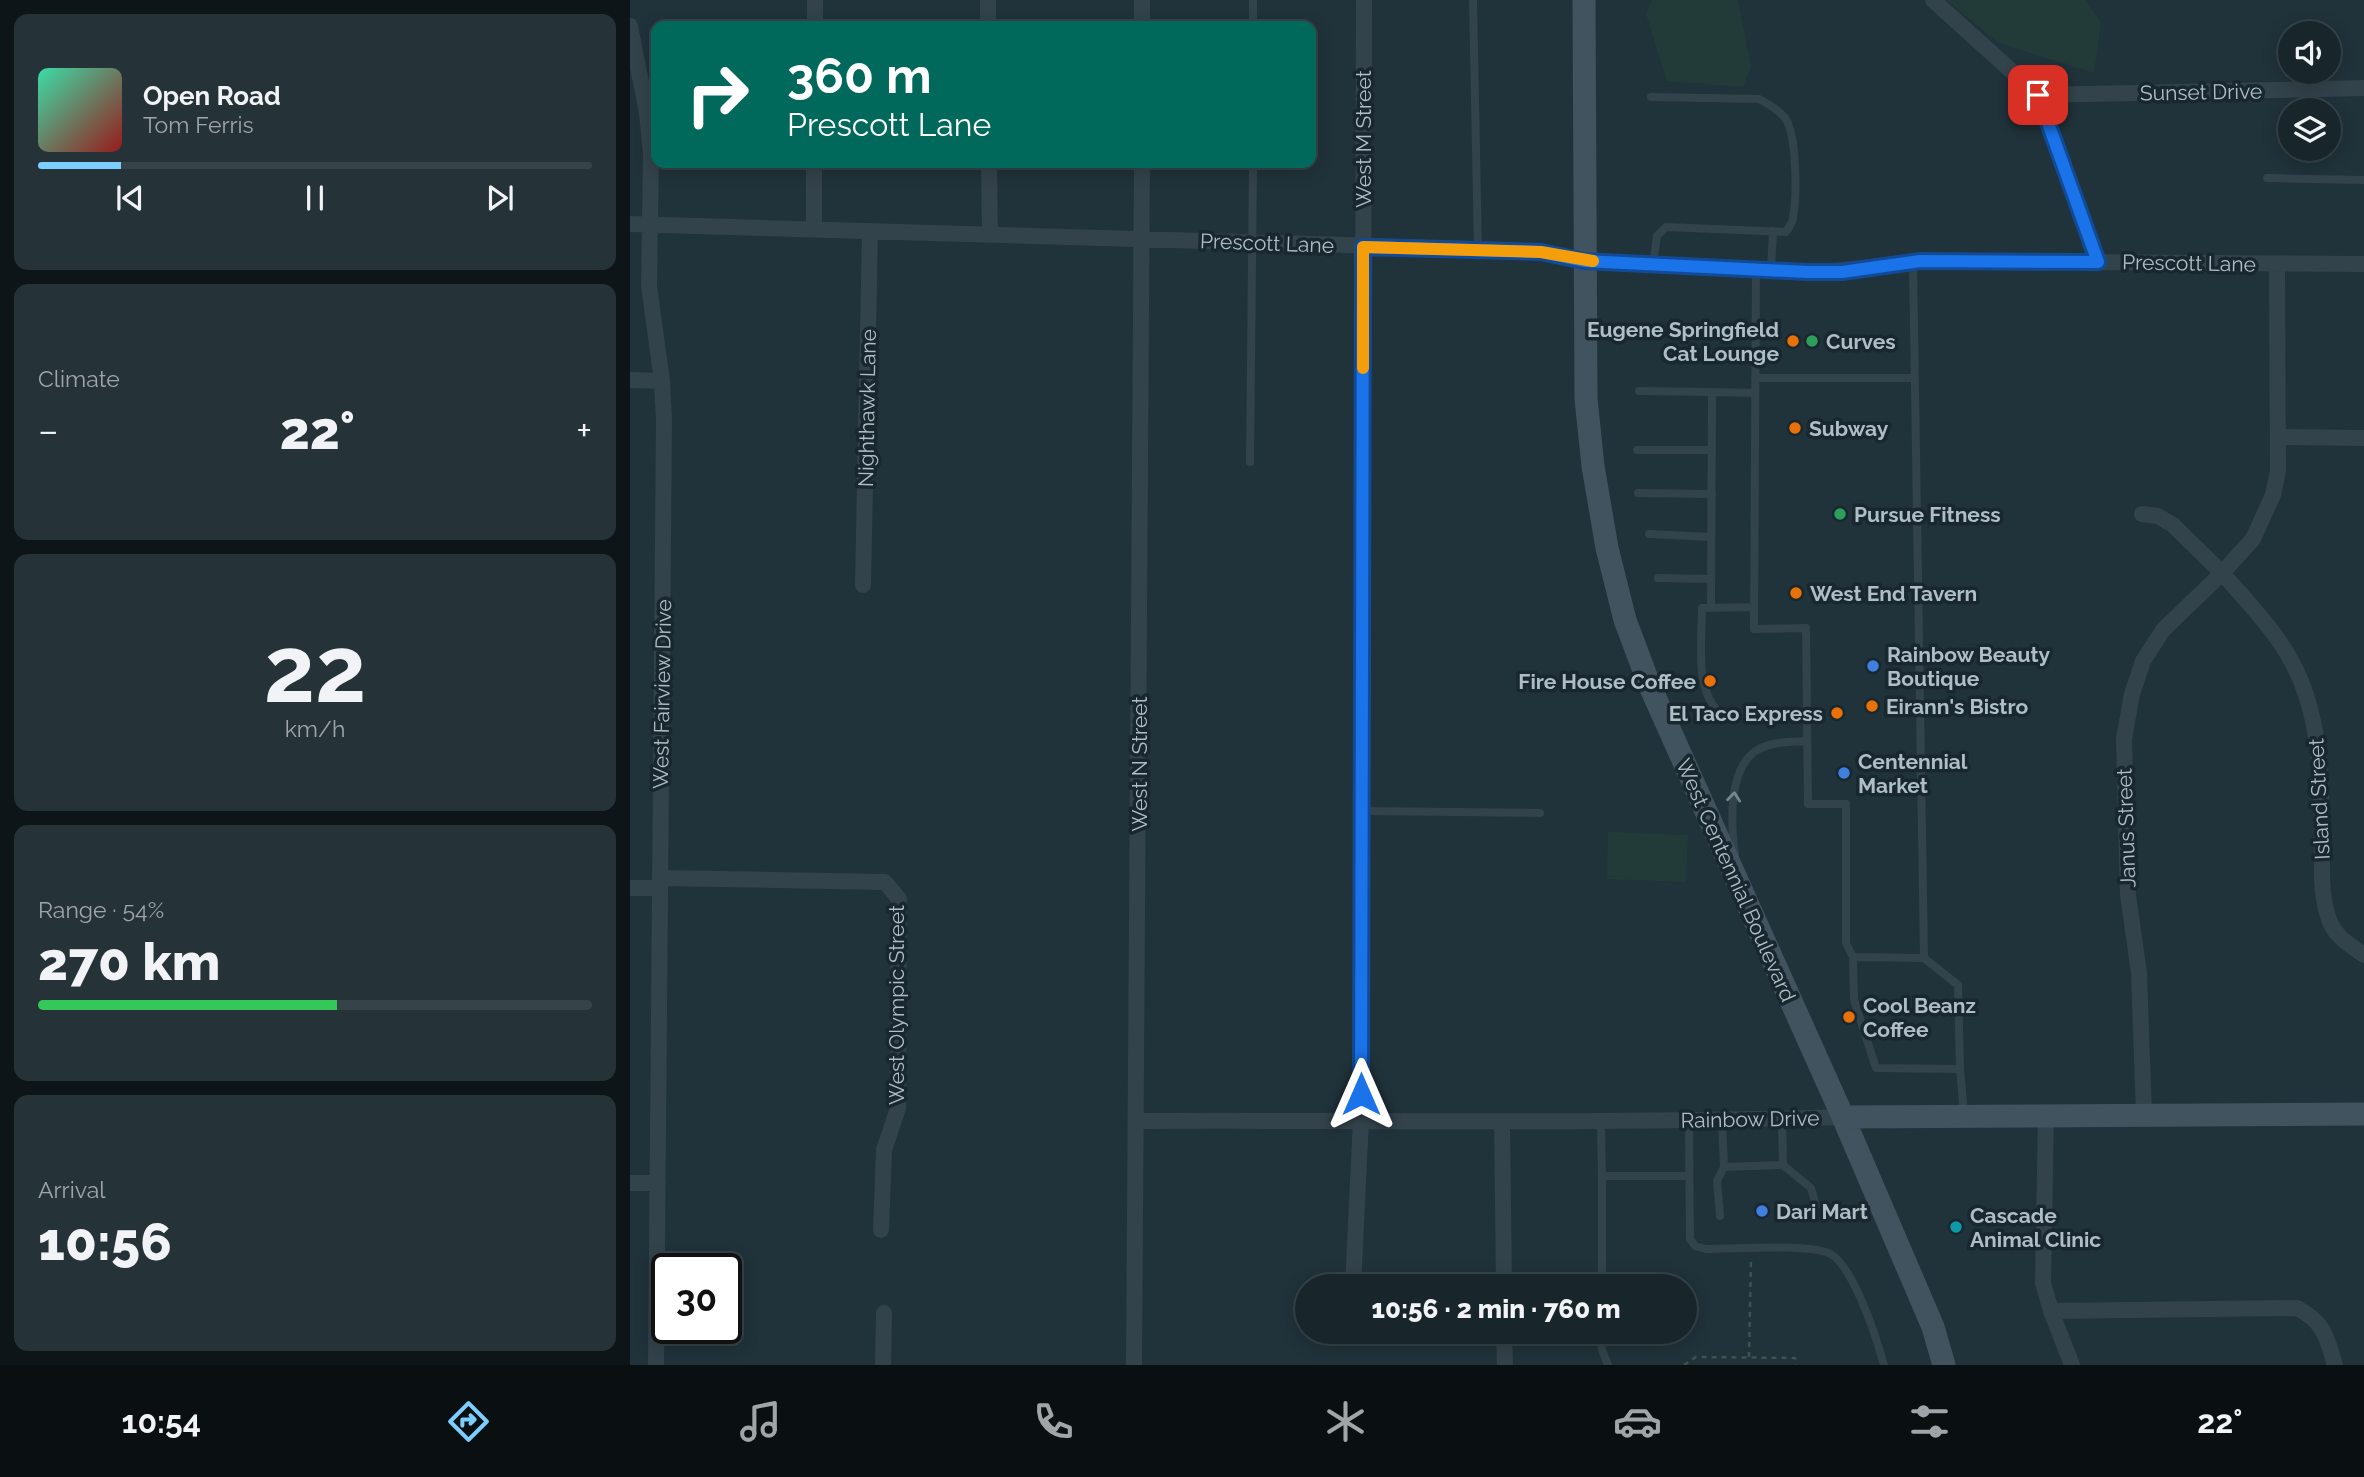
<!DOCTYPE html>
<meta charset="utf-8">
<style>
body{margin:0;font-family:Raleway,sans-serif;background:#253238;color:#f1f3f6;height:100vh;display:flex;flex-direction:column;font-size:26px;white-space:nowrap}
*{box-sizing:border-box;margin:0}
p{font-size:23px;color:#9fa5a9}
.icon{flex:none;width:38px;height:38px;fill:none;stroke:currentColor;stroke-width:2;stroke-linecap:round;stroke-linejoin:round}
.map{position:relative;flex:1;overflow:hidden}
.side{display:flex;flex-direction:column;gap:14px;padding:14px;background:#0d1518;width:630px}
.side>*{flex:none}
.banner{position:absolute;left:21px;top:21px;width:665px;height:147px;border-radius:14px;box-shadow:0 4px 18px #0003,0 0 0 2px #364348;background:#00695c;color:#fff;overflow:hidden}
.tools{position:absolute;left:1648px;top:21px;display:grid;gap:14px}
.tools a{display:grid;place-items:center;width:63px;height:63px;border-radius:50%;background:#18262c;box-shadow:0 4px 18px #0003,0 0 0 2px #364348;font-size:35px}
.speed{position:absolute;left:21px;top:1253px;display:flex;gap:14px;font-size:35px;font-weight:700;text-align:center}
.speed>*{display:grid;place-content:center;width:91px;height:91px;border-radius:50%;background:#18262c;box-shadow:0 4px 18px #0003,0 0 0 2px #364348;line-height:1}
.speed .limit{border:4px solid #111;border-radius:10px;background:#fff;color:#111}
.pin{position:absolute;display:grid;place-items:center;width:60px;height:60px;color:#fff;margin:-30px;border-radius:14px;box-shadow:0 4px 10px #0006}
.me{position:absolute;width:77px;margin:-38px;rotate:0deg;stroke-linejoin:round;filter:drop-shadow(0 0 5px #0008)}
.turn{display:flex;align-items:center;gap:24px;height:147px;padding:0 21px;font-size:32px}
.turn .icon{width:91px;height:91px;stroke-width:2.5}
.turn b{display:block;font-size:49px;line-height:60px}
.big{font-size:52px;font-weight:800;line-height:1.1}
.side .card{flex:1;display:flex;flex-direction:column;justify-content:center;gap:10px;min-width:0;padding:0 24px;border-radius:14px;background:#253238}
.side .dial{align-items:center;gap:0}
.dial b{font-size:91px;line-height:1}
.song{display:flex;align-items:center;gap:21px}
.cover{width:84px;height:84px;border-radius:10px;background:linear-gradient(135deg,hsl(160 70% 55%),hsl(0 70% 35%))}
.played{height:7px;border-radius:4px;background:linear-gradient(90deg,#7ccefe 15%,#364348 15%)}
.keys{display:flex;justify-content:space-around;direction:ltr}
.heat{display:flex;justify-content:space-between;align-items:center;font-size:38px;direction:ltr}
.charge{height:10px;border-radius:5px;background:linear-gradient(90deg,#34c759 54%,#364348 0)}
.trip{position:absolute;left:665px;top:1274px;width:402px;height:70px;border-radius:35px;background:#18262c;box-shadow:0 4px 18px #0003,0 0 0 2px #364348;font-weight:800;line-height:70px;text-align:center}
.tab-bar{display:flex;height:112px;justify-content:space-around;align-items:center;background:#0a0f12;color:#9fa5a9}
.tab-bar .icon{width:49px;height:49px}
.tab-bar .current{color:#7ccefe}
.tab-bar b{font-size:32px;color:#f1f3f6}
main{display:flex;flex:1;min-height:0}
.map>svg:first-child{display:block}
</style>
<main>
<section class="side">
<div class="card">
<div class="song"><i class="cover"></i><div><b>Open Road</b><p>Tom Ferris</p></div></div>
<div class="played"></div>
<div class="keys"><svg class="icon" aria-label="previous" viewBox="0 0 24 24"><path d="M18 5L8 12l10 7zM5 5v14"/></svg><svg class="icon" aria-label="pause" viewBox="0 0 24 24"><path d="M8 5v14M16 5v14"/></svg><svg class="icon" aria-label="next" viewBox="0 0 24 24"><path d="M6 5l10 7-10 7zM19 5v14"/></svg></div>
</div>
<div class="card"><p>Climate</p>
<div class="heat"><a>−</a><b class="big">22°</b><a>+</a></div>
</div>
<div class="card dial"><b>22</b><p>km/h</p></div>
<div class="card"><p>Range · 54%</p><b class="big">270 km</b><div class="charge"></div></div>
<div class="card"><p>Arrival</p><b class="big">10:56</b></div>
</section>
<div class="map">
<svg width="1734" height="1365" viewBox="0 0 1734 1365">
<rect width="100%" height="100%" fill="#20323a"/>
<path fill="#223b38" d="M1022,0H1108L1121,67L1113,87L1037,81L1016,14Z
M1316,0H1455L1471,22L1464,73L1369,43Z
M978,832L1058,835L1056,882L977,879Z"/>
<g fill="none" stroke-linecap="round" stroke-linejoin="round">
<path stroke="#3a5450" stroke-width="2.5" stroke-dasharray="5 5" stroke-linecap="butt" d="M1119,1357L1121,1259
M1054,1365L1066,1357L1165,1358L1166,1365"/>
<path stroke="#33434b" stroke-width="8" d="M623,0V26
M843,0L848,249
M1021,97L1129,99C1138,104 1148,109 1155,118C1167,134 1167,197 1163,217C1163,222 1159,227 1156,232L1036,227L1027,236L1023,264
M1637,178L1734,180
M1283,262L1294,958
M1126,268L1124,629L1176,628L1178,804H1216V943L1223,957L1294,958L1328,985L1330,1069L1334,1113
M1141,269L1143,231
M1125,378H1285
M1009,391L1082,392
M1007,450H1082
M620,462L623,163
M1008,493L1082,494
M1019,534L1081,537
M1028,578L1081,579
M1081,607L1082,392L1125,393
M1124,607L1072,608C1072,641 1064,692 1091,714L1177,715
M732,811L910,813
M1105,855C1101,825 1097,766 1129,749C1144,741 1160,742 1177,741
M1223,957L1224,1000L1246,1068L1330,1069
M1092,1120L1094,1167L1153,1165L1152,1119
M1059,1121L1060,1239L1065,1246L1076,1249C1108,1249 1168,1244 1196,1252C1222,1259 1247,1340 1254,1365
M971,1122L972,1176
M1153,1165L1181,1188L1186,1206
M1090,1216L1087,1181L1094,1167
M972,1286V1176H1059
M972,1332V1350L978,1365"/>
<path stroke="#33434b" stroke-width="16" d="M358,0V26
M512,0V26
M1303,0L1408,95L1468,262
M0,26L17,113L21,153L19,286L32,381L34,421L26,1365
M185,26V0
M1408,95L1734,88
M359,163L360,235
M0,224L848,249L911,252L954,261L1177,272C1215,272 1252,265 1290,261L1734,264
M184,229V163
M1647,264L1648,471L1643,495L1623,539L1592,573C1625,610 1661,646 1676,695C1692,743 1691,792 1692,843C1692,869 1690,897 1700,922C1706,937 1721,946 1734,955
M0,380L32,381
M1649,437L1734,438
M1512,514L1528,516L1543,525L1592,573L1533,630L1513,661L1502,694L1494,739L1498,895L1509,973L1514,1115
M233,585L240,231
M30,878L255,882L269,899L268,1108L254,1150L251,1230
M0,888H30
M1416,1116L1413,1283L1421,1311L1442,1365
M507,1121C742,1120 977,1124 1213,1117
M872,1121L874,1286
M0,1183H28
M723,1286L731,1120L734,0
M1421,1311L1667,1308C1695,1323 1696,1336 1705,1365
M874,1332L875,1365
M253,1365L254,1313
M504,1365L512,163"/>
<path stroke="#41535e" stroke-width="23" d="M954,0L956,399L963,466L977,548L995,620L1019,684L1213,1117L1303,1327L1314,1365
M1213,1117L1734,1114"/>
</g>
<defs><path id="oneway-chevron" d="M-2-3.5L2.5 0L-2 3.5" fill="none" stroke-width="1.6" stroke-linecap="round" stroke-linejoin="round" transform="scale(1.75)"/></defs>
<use stroke="#77878f" href="#oneway-chevron" transform="translate(1104 797) rotate(-84)"/>
<g fill="none" stroke-linecap="round" stroke-linejoin="round">
<g stroke="#114b97" stroke-width="18">
<path id="route" d="M731,1094L733,247L911,252L954,261L1177,272H1212L1290,261L1468,262L1408,95"/>
</g>
<use href="#route" stroke="#1a73e8" stroke-width="12"/>
<path stroke="#f59e0b" stroke-width="12" d="M733,368V247L911,252L963,261"/>
</g>
<g fill="#e8710a" stroke="#19272f" stroke-width="2.5">
<circle cx="1163" cy="341" r="7"/>
<circle cx="1165" cy="428" r="7"/>
<circle cx="1166" cy="593" r="7"/>
<circle cx="1080" cy="681" r="7"/>
<circle cx="1242" cy="706" r="7"/>
<circle cx="1207" cy="713" r="7"/>
<circle cx="1219" cy="1017" r="7"/>
</g>
<g fill="#2e9e5b" stroke="#19272f" stroke-width="2.5">
<circle cx="1182" cy="341" r="7"/>
<circle cx="1210" cy="514" r="7"/>
</g>
<g fill="#3f7fe0" stroke="#19272f" stroke-width="2.5">
<circle cx="1243" cy="666" r="7"/>
<circle cx="1214" cy="773" r="7"/>
<circle cx="1132" cy="1211" r="7"/>
</g>
<circle fill="#0f9aa8" stroke="#19272f" stroke-width="2.5" cx="1326" cy="1227" r="7"/>
<g text-anchor="middle" dominant-baseline="central" stroke-width="7" stroke-linejoin="round" paint-order="stroke">
<g font-size="21" fill="#aebec7" stroke="#19272f">
<text transform="translate(1571 92) rotate(-1)">Sunset Drive</text>
<text transform="translate(733 139) rotate(-90)">West M Street</text>
<text transform="translate(637 243) rotate(2)">Prescott Lane</text>
<text transform="translate(1559 263) rotate(1)">Prescott Lane</text>
<text transform="translate(237 408) rotate(-89)">Nighthawk Lane</text>
<text transform="translate(32 694) rotate(-89)">West Fairview Drive</text>
<text transform="translate(509 764) rotate(-90)">West N Street</text>
<text transform="translate(1689 799) rotate(-93)">Island Street</text>
<text transform="translate(1496 828) rotate(-92)">Janus Street</text>
<text transform="translate(1106 880) rotate(66)">West Centennial Boulevard</text>
<text transform="translate(266 1005) rotate(-90)">West Olympic Street</text>
<text transform="translate(1120 1119) rotate(-1)">Rainbow Drive</text>
</g>
<g font-size="21" font-weight="bold" fill="#aebec7" stroke="#19272f" text-anchor="start">
<text x="1149" y="329" text-anchor="end">Eugene Springfield<tspan x="1149" dy="24">Cat Lounge</tspan></text>
<text x="1196" y="341">Curves</text>
<text x="1179" y="428">Subway</text>
<text x="1224" y="514">Pursue Fitness</text>
<text x="1180" y="593">West End Tavern</text>
<text x="1257" y="654">Rainbow Beauty<tspan x="1257" dy="24">Boutique</tspan></text>
<text x="1066" y="681" text-anchor="end">Fire House Coffee</text>
<text x="1256" y="706">Eirann's Bistro</text>
<text x="1193" y="713" text-anchor="end">El Taco Express</text>
<text x="1228" y="761">Centennial<tspan x="1228" dy="24">Market</tspan></text>
<text x="1233" y="1005">Cool Beanz<tspan x="1233" dy="24">Coffee</tspan></text>
<text x="1146" y="1211">Dari Mart</text>
<text x="1340" y="1215">Cascade<tspan x="1340" dy="24">Animal Clinic</tspan></text>
</g>
</g>
</svg>
<div class="tools">
<a><svg class="icon" aria-label="sound" viewBox="0 0 24 24"><path d="M4 9h4l5-4v14l-5-4H4zM17 9q2 3 0 6"/></svg></a>
<a><svg class="icon" aria-label="layers" viewBox="0 0 24 24"><path d="M12 4l9 5-9 5-9-5zM3 14l9 5 9-5"/></svg></a>
</div>
<div class="speed"><div class="limit">30</div></div>
<div class="pin" style="left:1408px;top:95px;background:#d93025"><svg class="icon" aria-label="arrive" viewBox="0 0 24 24"><path d="M6 21V4h12l-3 4 3 4H6"/></svg></div>
<svg class="me" style="left:731px;top:1094px" viewBox="-20 -20 40 40"><path d="M0-17L14 15 0 8-14 15z" fill="#1a73e8" stroke="#fff" stroke-width="4"/></svg>
<div class="trip">10:56 · 2 min · 760 m</div>
<div class="banner">
<div class="turn"><svg class="icon" aria-label="right" viewBox="0 0 24 24"><path d="M7 20v-9h11M14 6l5 5-5 5"/></svg><div><b>360 m</b>Prescott Lane</div></div>
</div>
</div>
</main>
<nav class="tab-bar">
<b>10:54</b>
<svg class="icon current" aria-label="directions" viewBox="0 0 24 24"><path d="M12 3l9 9-9 9-9-9zM9 14v-3h6M13 9l2 2-2 2"/></svg>
<svg class="icon" aria-label="music" viewBox="0 0 24 24"><path d="M9 18V5l10-2v13"/><circle cx="6" cy="18" r="3"/><circle cx="16" cy="16" r="3"/></svg>
<svg class="icon" aria-label="phone" viewBox="0 0 24 24"><path d="M5 4h4l2 5-3 2q2 4 5 5l2-3 5 2v4C11 20 4 13 5 4z"/></svg>
<svg class="icon" aria-label="climate" viewBox="0 0 24 24"><path d="M12 3v18M4 7l16 10M4 17L20 7"/></svg>
<svg class="icon" aria-label="car" viewBox="0 0 24 24"><path d="M5 17H2v-5l4-1 3-4h7l3 4 3 1v5h-3M9 17h6M6 11h13"/><circle cx="7" cy="17" r="2"/><circle cx="17" cy="17" r="2"/></svg>
<svg class="icon" aria-label="filters" viewBox="0 0 24 24"><path d="M4 7h16M4 17h16"/><circle cx="9" cy="7" r="2"/><circle cx="15" cy="17" r="2"/></svg>
<b>22°</b>
</nav>
